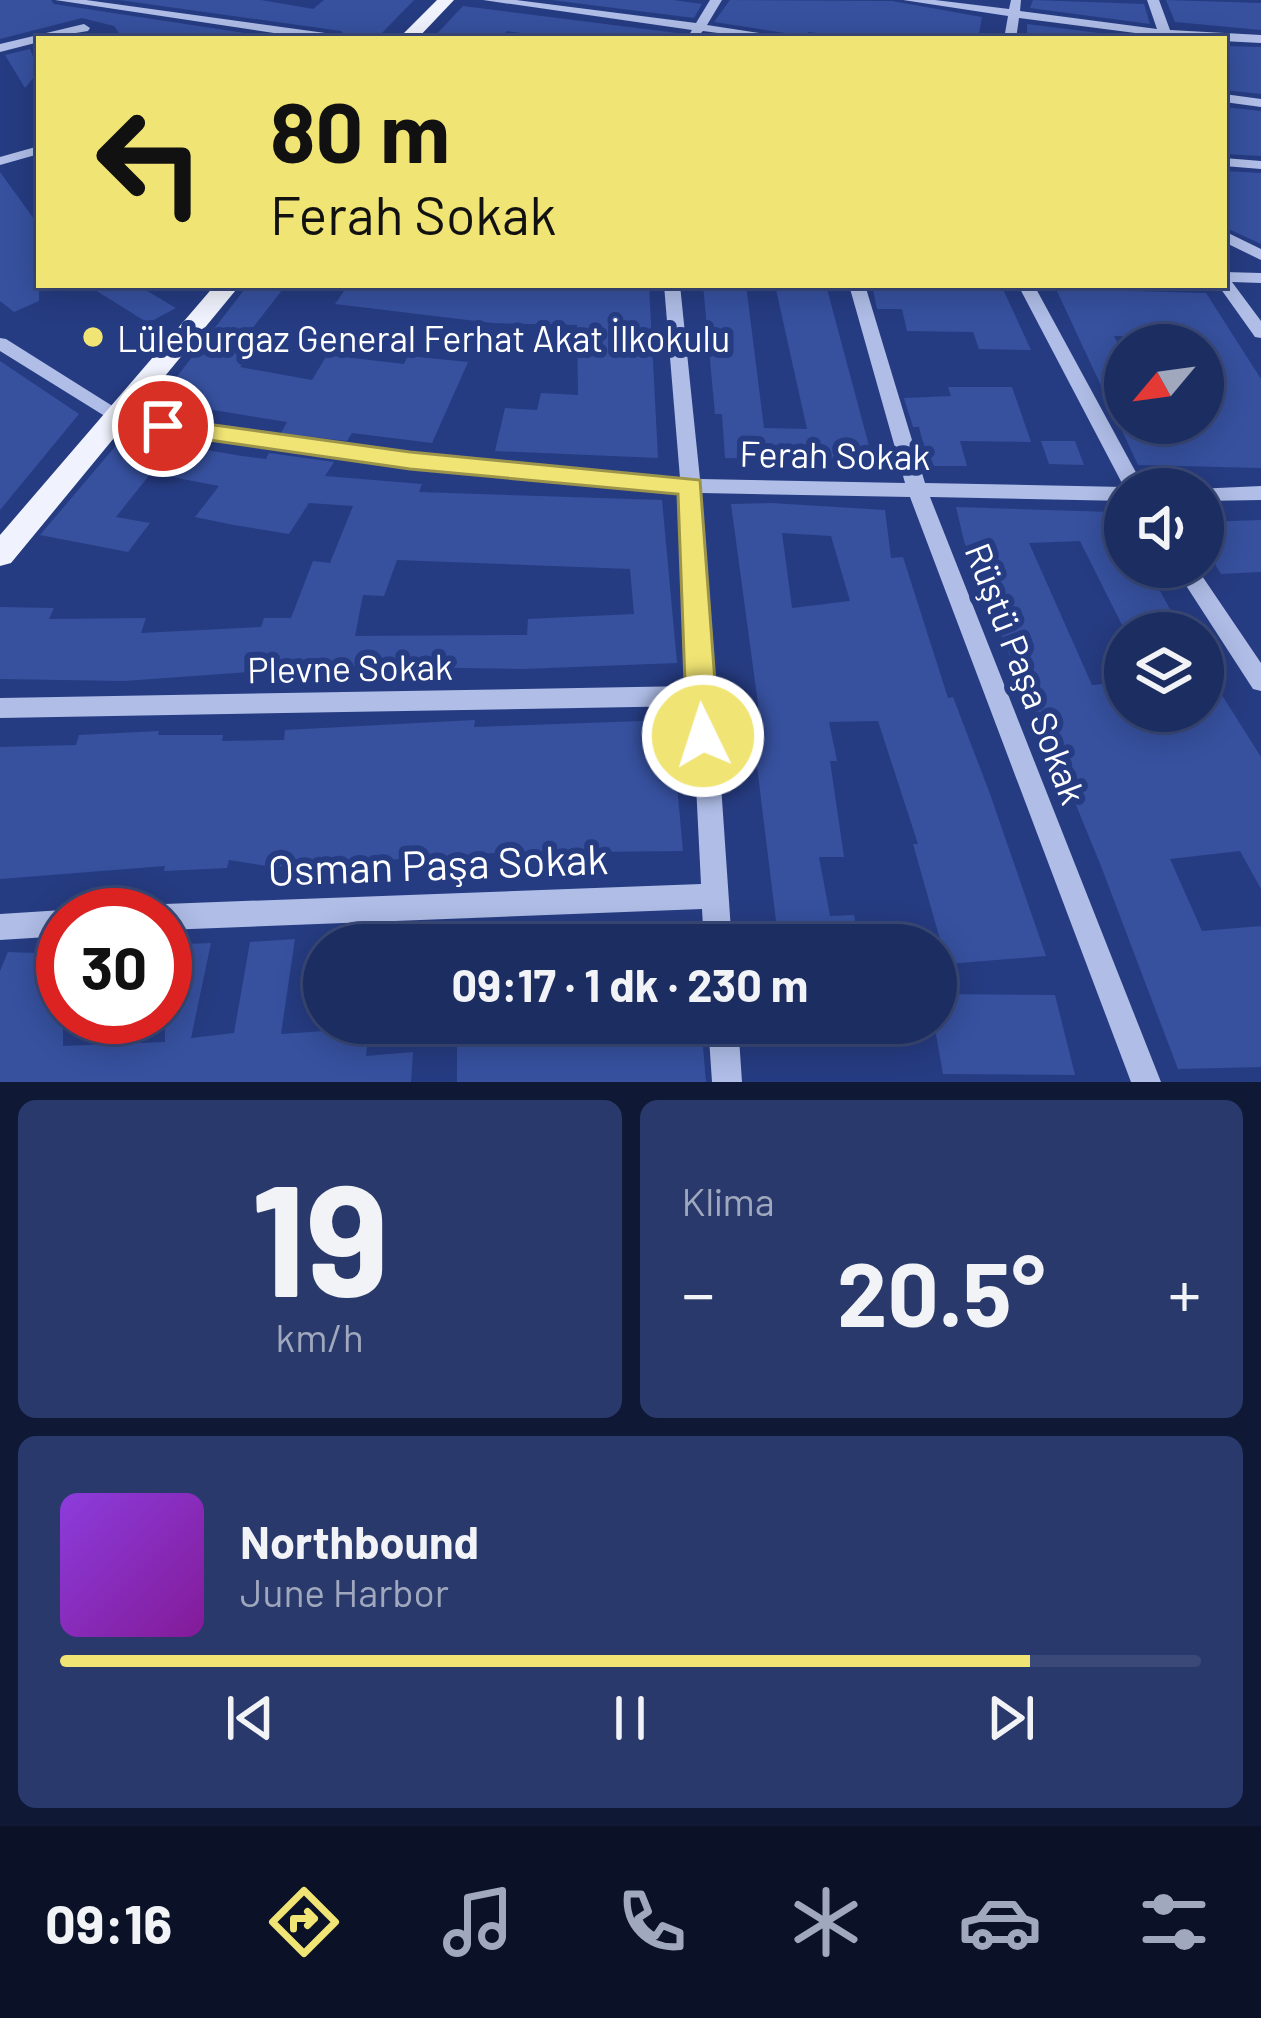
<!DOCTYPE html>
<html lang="tr">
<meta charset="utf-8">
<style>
body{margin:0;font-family:Barlow,sans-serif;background:#29396b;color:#f1f3f6;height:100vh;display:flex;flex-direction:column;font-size:45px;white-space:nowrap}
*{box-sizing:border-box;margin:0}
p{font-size:39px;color:#a0a8be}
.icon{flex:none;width:66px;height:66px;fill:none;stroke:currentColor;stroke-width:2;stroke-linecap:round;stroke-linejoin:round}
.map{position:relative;height:1082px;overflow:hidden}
.panel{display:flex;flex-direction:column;gap:18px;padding:18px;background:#0f1936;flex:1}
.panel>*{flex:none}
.guide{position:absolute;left:36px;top:36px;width:1191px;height:252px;border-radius:0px;box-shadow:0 6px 30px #0003,0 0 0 3px #3a4977;background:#f0e474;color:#111;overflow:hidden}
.needle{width:78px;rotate:241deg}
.tools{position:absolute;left:1104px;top:324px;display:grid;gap:24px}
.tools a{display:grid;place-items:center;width:120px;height:120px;border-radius:50%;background:#1c2d62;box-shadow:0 6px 30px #0003,0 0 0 3px #3a4977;font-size:60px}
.speed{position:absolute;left:36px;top:888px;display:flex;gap:24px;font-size:60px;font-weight:700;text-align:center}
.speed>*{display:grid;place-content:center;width:156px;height:156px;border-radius:50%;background:#1c2d62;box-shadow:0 6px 30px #0003,0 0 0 3px #3a4977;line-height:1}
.speed .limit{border:18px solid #d22;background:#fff;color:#111}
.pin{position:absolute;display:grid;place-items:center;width:102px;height:102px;color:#fff;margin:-51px;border:6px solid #fff;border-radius:50%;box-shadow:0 3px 12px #0007}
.me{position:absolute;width:132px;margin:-66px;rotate:356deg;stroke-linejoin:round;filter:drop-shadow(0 0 9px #0008)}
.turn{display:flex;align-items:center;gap:42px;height:252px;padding:0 36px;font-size:54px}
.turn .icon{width:156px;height:156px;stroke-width:2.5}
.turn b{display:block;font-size:84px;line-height:102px}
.big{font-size:90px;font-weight:700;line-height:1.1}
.panel .tile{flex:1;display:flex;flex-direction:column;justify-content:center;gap:18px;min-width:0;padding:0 42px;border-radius:18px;background:#29396b}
.panel .dial{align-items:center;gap:0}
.dial b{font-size:156px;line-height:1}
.song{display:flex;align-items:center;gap:36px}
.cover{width:144px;height:144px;border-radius:18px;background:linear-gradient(135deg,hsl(270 70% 55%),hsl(290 70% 35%))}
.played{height:12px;border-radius:6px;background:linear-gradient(90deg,#f0e474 85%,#3a4977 85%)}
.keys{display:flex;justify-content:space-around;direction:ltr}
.heat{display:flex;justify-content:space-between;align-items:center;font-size:66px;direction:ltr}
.panel .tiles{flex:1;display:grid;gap:18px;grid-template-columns:1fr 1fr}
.tile:last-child{grid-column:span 2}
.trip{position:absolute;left:303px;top:924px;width:654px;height:120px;border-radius:60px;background:#1c2d62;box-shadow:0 6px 30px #0003,0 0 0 3px #3a4977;font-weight:700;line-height:120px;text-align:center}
.tab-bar{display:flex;height:192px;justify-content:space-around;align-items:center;background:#0b1227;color:#a0a8be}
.tab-bar .icon{width:84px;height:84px}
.tab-bar .current{color:#f0e474}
.tab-bar b{font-size:54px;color:#f1f3f6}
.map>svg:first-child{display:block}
</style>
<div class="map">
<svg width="1261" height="1082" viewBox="0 0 1261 1082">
<rect width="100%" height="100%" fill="#263c82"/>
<path fill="#37519f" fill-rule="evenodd" d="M0,0H51L54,4L284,39H209L177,34L123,39L114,26L82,18L0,39Z
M119,0H261L313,9L324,0H414L379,36L367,35V39H350L341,31Z
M551,0H673L702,4L694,18Z
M730,0L892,1L982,17L978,39H868L808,32L807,39H801L798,35L714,22Z
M1033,0L1144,4L1150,24L1030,8Z
M1166,0L1261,3V30L1175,22Z
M463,6L685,34L687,39H565L507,31L499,39H432Z
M1027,24L1147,39L1054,33L1053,39H1027Z
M1224,46L1261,47V94L1224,90Z
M30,49L39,71L25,88L5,55Z
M1224,107L1261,111V156L1224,154Z
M1224,171L1261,173V244L1224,227Z
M0,172L39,226V301L14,312L0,301Z
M87,285H137L176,308L148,323Z
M248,285H286L238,347L254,349L240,367L312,380L327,355L404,364L408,356L468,362L432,443L352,433L347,441L281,433L287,422L158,401Z
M348,285H649L658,458L495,451L505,408L537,410L541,393L578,395L577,325L492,323L335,304Z
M703,285H746L764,428L807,429L775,285H826L873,461L725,458L722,414H715Z
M872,285L1002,287L1031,350L979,349L973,332L907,331L902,309H877Z
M1056,289L1206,293L1261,379V468L1138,465ZM1114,336L1203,338V423H1125V358Z
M0,361L79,414L0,510Z
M948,387H1012L1031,442L960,441L967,466H929L919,427H913L904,398L951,396Z
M124,436L242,456L266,459L269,453L334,462L325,476L422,484L419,492L662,500L677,663L523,669L350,666L349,671L305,673L306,668L124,681L0,679V607L54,608L49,619L146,618L141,633L261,627L264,618H291L313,561L330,563L353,506L309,503L289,534L234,525L195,517L219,486L151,473L116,517L150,523L128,552L40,535ZM397,560L630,569L634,614L528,619L527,635L355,636L363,595L384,596Z
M1041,441H1075L1084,465L1049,464Z
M771,503L885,510L891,558L903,557L948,698L953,697L990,794L1046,956L947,964L913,844H918L878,721L829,722L837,761H830L844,857H819L830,916L854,915L860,945H779L752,726H761L731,504ZM782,533L831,536L850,601L792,608Z
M956,507L1110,512L1125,552V567H1147L1183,633H1126L1080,541L1029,543L1092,685L1125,682V711H1203V665L1261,757V889L1240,851L1170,859L1202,931L1261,926V1067L1178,1069L1101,866L1047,734H1041L964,541Z
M1261,520V572L1221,574L1203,544V522Z
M475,720L474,727L671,720L683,851L494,853L274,867L229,860L227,868L164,871L165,866L0,879V747L76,745L79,735L159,731L158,735H223L222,741L284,740L285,730Z
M605,924H686V945H605Z
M295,939L281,1034L369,1028L366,1056L413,1052L411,1082H0V971L8,952L63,954V1046L165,1042V945L211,943L191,1038L234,1033L250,942Z
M936,994L1055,995L1075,1075L943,1074L934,1023Z
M596,1023H701L706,1082H457V1035Z
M793,1023H897V1042L796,1044Z"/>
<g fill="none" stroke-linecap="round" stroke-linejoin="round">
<path fill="#afbde7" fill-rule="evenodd" d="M55,0H86L340,35L346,39H314Z
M483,0H516L696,23L710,0H722L707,25L797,39H763L703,31L695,39L689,35L692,30Z
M903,0H935L1009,9L1011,0H1021L1020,11L1157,29L1147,0H1159L1170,30L1261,35V43L1182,39L1019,18L1016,39H1004L1008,16Z
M84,24L90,28L88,31L39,39V42L0,52V44Z
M1224,94L1261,99V107L1224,102Z
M39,146V154L0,165V157Z
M1224,158L1261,161V169L1224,166Z
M1224,231L1261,249V260L1224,242Z
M1224,272L1261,273V283L1232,282L1261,321V338L1255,337L1218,285H1224Z
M664,285H680L700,479L905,483L849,285H865L925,483L1124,487L1018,285H1034L1145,489H1125V501L930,497L1161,1082H1131L910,497L701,493L732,945H704L702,909L165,930V915H152L155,908L165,904L701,884L692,706L0,718V698L691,686L681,492L410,467L209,441L116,423L0,351V338L6,339L122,412L209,429L410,453L680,478Z
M1261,486V500L1203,501V489H1196Z
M1174,567H1196L1261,663V691L1253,689Z
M63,910L73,915H63V936L0,940V914Z
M708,1023H738L742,1082H712Z"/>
<path fill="#f0f3fd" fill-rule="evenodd" d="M437,0H454L417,39H398Z
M215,285H240L11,563L0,566V535Z"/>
</g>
<path fill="#f0e474" stroke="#9c944b" stroke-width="3" d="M163,418L410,452L700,480L719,736L714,746L703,750L692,746L687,736L678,494L410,469L154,432L150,426L154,420Z"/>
<circle fill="#f0e474" stroke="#263c82" stroke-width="4.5" cx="93" cy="337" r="12"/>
<g text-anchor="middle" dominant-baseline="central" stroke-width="12" stroke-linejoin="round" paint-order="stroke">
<g font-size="36" fill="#fff" stroke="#263c82" text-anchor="start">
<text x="117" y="337">Lüleburgaz General Ferhat Akat İlkokulu</text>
</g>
<g font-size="36" fill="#fff" stroke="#263c82">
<text transform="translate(835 454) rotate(1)">Ferah Sokak</text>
<text transform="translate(350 667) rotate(-1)">Plevne Sokak</text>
<text transform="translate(1027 673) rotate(69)">Rüştü Paşa Sokak</text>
</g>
<g font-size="42" fill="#fff" stroke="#263c82">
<text transform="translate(438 863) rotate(-2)">Osman Paşa Sokak</text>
</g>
</g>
</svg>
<div class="tools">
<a><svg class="needle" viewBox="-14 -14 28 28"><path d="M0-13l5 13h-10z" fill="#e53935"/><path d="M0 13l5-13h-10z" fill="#a0a8be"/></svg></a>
<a><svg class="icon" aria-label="sound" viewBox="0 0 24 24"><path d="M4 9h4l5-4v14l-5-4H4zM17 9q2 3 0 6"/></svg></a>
<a><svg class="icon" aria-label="layers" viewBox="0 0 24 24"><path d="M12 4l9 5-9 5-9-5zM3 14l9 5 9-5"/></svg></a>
</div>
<div class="speed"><div class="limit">30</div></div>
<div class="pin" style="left:163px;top:426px;background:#d93025"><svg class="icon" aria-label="arrive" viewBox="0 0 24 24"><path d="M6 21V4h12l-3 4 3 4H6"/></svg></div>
<svg class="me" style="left:703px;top:736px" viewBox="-20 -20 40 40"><circle r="17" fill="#f0e474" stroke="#fff" stroke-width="3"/><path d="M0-11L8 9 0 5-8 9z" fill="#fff"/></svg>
<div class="trip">09:17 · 1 dk · 230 m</div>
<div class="guide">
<div class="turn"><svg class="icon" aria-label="left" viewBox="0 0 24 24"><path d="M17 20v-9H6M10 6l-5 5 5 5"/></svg><div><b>80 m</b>Ferah Sokak</div></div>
</div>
</div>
<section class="panel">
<div class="tiles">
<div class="tile dial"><b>19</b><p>km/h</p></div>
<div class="tile"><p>Klima</p>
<div class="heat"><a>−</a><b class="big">20.5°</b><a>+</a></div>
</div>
<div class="tile">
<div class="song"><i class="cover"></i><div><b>Northbound</b><p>June Harbor</p></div></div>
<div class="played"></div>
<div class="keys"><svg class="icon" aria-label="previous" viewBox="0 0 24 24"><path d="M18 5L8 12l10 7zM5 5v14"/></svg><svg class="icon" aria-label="pause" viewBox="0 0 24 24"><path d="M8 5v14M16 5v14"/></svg><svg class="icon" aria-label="next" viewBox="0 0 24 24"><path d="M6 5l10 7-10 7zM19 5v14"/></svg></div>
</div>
</div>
</section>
<nav class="tab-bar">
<b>09:16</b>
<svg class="icon current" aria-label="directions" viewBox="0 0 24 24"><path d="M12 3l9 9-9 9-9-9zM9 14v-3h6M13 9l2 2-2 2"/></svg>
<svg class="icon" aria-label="music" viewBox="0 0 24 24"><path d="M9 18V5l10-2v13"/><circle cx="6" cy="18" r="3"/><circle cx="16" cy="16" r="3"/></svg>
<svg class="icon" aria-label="phone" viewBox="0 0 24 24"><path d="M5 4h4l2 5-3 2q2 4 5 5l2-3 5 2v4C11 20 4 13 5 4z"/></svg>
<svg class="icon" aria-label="climate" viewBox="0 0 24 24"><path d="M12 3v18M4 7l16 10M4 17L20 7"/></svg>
<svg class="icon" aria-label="car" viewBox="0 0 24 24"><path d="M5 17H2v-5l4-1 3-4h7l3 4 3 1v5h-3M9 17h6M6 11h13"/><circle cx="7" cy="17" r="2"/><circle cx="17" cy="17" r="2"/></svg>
<svg class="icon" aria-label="filters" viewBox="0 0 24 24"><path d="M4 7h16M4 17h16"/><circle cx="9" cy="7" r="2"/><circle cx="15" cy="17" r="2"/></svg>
</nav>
